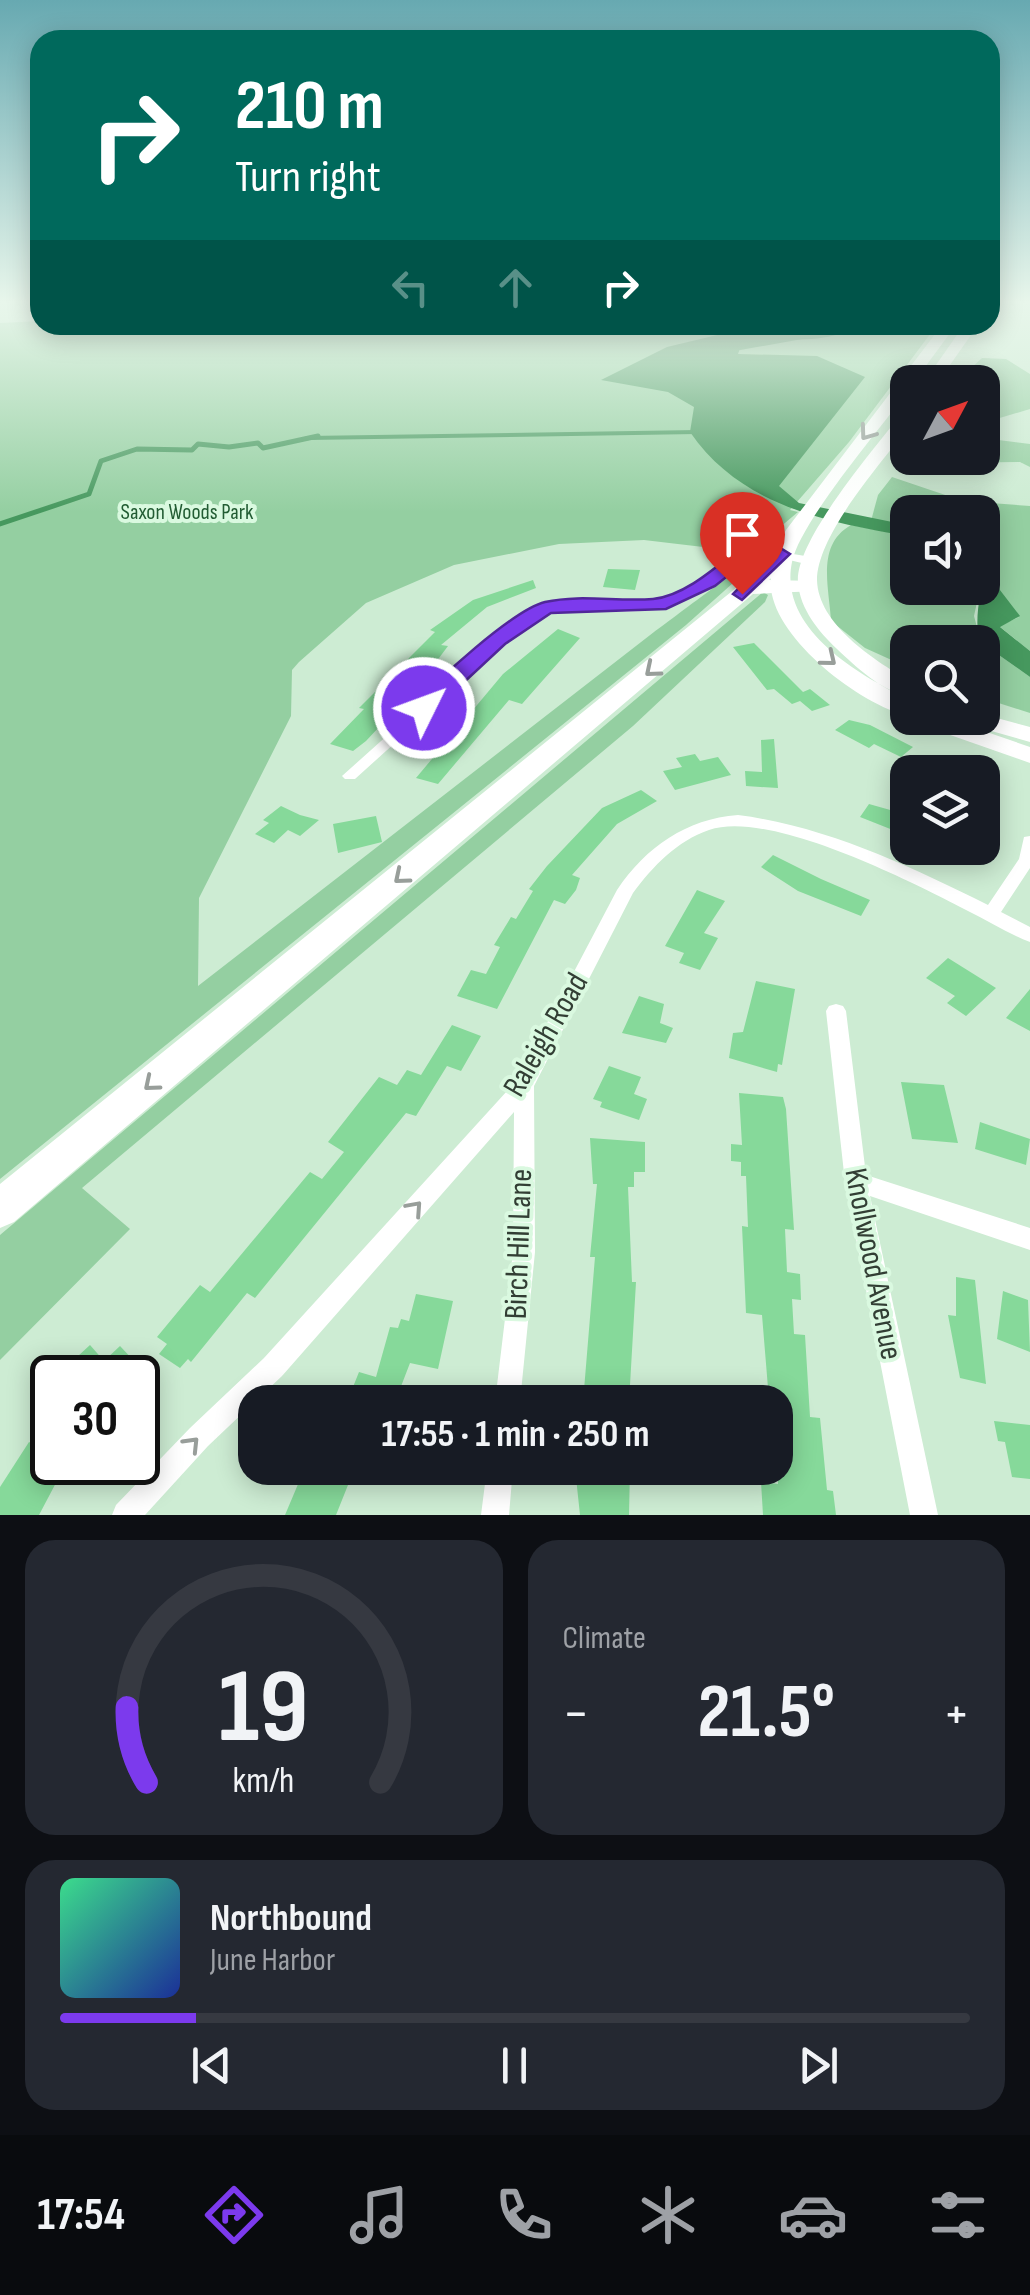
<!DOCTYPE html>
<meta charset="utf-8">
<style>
body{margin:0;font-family:"Sofia Sans Condensed",sans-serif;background:#242831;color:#f1f3f6;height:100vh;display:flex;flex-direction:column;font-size:38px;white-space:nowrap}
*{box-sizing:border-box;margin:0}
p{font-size:32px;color:#9ea1a6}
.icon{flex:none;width:55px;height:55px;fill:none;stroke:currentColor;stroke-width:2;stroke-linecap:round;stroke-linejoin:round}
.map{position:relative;height:1515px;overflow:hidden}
.drawer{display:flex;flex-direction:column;gap:25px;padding:25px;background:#0d0f14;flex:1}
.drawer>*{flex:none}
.top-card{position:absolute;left:30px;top:30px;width:970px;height:305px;border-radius:30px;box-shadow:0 5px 25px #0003;background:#00695c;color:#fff;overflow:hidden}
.needle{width:65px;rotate:49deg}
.tools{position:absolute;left:890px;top:365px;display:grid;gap:20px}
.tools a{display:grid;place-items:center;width:110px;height:110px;border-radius:20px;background:#171b24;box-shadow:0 5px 25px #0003;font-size:50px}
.speed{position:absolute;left:30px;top:1355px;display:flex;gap:20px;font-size:50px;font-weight:700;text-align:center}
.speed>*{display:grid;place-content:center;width:130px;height:130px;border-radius:50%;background:#171b24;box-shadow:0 5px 25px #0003;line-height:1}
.speed .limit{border:5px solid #111;border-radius:15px;background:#fff;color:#111}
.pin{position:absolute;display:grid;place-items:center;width:85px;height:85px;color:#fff;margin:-102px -42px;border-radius:50% 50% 50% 0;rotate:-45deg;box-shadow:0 0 10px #0007}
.pin .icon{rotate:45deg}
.me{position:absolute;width:110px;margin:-55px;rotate:48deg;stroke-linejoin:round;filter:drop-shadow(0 0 8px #0008)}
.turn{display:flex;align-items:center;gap:35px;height:210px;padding:0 40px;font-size:45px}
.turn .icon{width:130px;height:130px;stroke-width:2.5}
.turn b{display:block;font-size:70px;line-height:85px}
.lanes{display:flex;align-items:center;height:95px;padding:0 40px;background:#0003;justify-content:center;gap:50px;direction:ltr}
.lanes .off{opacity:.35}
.big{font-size:75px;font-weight:700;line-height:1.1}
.drawer .card{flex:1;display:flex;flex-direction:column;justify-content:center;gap:15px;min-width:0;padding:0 35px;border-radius:30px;background:#242831}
.drawer .dial{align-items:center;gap:0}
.dial svg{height:260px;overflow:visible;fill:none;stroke:#363941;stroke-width:7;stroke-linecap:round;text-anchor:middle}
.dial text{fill:#f1f3f6;stroke:none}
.song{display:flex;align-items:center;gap:30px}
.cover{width:120px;height:120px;border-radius:15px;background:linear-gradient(135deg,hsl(150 70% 55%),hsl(230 70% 35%))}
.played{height:10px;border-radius:5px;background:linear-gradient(90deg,#7c3aed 15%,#363941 15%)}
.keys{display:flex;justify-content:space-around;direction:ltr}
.heat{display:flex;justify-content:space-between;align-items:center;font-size:55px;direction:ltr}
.drawer .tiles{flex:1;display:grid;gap:25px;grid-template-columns:1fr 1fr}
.card:last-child{grid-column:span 2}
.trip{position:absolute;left:238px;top:1385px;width:555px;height:100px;border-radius:30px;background:#171b24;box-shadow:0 5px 25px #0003;font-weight:700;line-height:100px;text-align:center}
.menu{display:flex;height:160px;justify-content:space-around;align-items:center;background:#090b0e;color:#9ea1a6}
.menu .icon{width:70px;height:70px}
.menu .selected{color:#7c3aed}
.menu b{font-size:45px;color:#f1f3f6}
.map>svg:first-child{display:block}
</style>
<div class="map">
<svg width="1030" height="1515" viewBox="0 0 1030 1515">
<rect width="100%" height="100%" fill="#cdecd3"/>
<path fill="#94cfa1" d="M40,321V325H937L849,442L790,510L798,512L755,548L737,551L644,540L559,544L454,565L366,603L299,662L292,670L291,716L199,898L198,986L654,632C671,620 752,557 761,558L686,625L0,1179V323Z
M982,358L1006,359L1030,374V409L983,423L982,382H956Z
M983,438L1030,444V467L1020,462L932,463L923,458H982Z
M892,477L963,501L1030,506V651L999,626L1019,617L983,568L982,512H908L907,525L871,521L878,495Z
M851,525L907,536L908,588H980L974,616L981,642H908L907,667L865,648L831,621C829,586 816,545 851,525Z
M763,592L768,595L765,602L633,726L82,1188L130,1229L0,1360V1235Z
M982,643L1030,677V713L983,698Z"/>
<path fill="#46985e" d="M759,325H860C821,348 783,334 741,345L738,354L817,356L865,377L779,486L799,503L907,525V536C825,522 740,505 690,432L694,407L668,392L601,380L667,347Z
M983,568L1020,616L1000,627L1030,651V677L979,641C974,613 982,594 983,568Z"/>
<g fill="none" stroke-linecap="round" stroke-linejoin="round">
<path stroke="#46985e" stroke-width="4" d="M307,438L697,432"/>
<path stroke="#46985e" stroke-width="5" d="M0,524L89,494L101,461L137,449L192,450L198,444L229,447L258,443L263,448L318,436"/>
<path fill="#46985e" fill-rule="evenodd" d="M815,325H856L847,331L696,358L686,352L696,346Z"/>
</g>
<path fill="#86d99a" d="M608,569L640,570L635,590L603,587Z
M533,580L536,588L487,607L441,645L448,646L421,682L366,741L353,751L330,744L364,709L359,708L435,632L430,630L473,600Z
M558,629L580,638L522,704L509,700L438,784L416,778L503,674Z
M754,643L803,692L810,689L830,705L812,711L800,701L792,704L774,689L767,690L733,647Z
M849,720L870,725L913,747L901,757L874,744L869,748L835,730Z
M774,739L778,788L746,786L745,771L762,772L761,740Z
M695,754L700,761L718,757L731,775L675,790L663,771L682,767L676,758Z
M641,790L657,801L617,824L572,875L580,878L576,890L565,904L554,900L497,1009L457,996L471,970L486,974L500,947L494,945L511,917L516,919L533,891L529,889L547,866L602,808Z
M869,804L908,815V836L860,817Z
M281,806L300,815L319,820L300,836L288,830L274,843L255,834L269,823L263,820Z
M376,816L382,842L338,853L333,824Z
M773,855L821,879L870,900L861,916L798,891L761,867Z
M697,890L725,901L704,933L718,938L700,970L679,963L684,953L665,946Z
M948,958L996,988L966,1016L947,1003L955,996L926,978Z
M756,981L795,989L782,1065L778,1064L777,1072L729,1058L733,1033L743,1032Z
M1030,989V1031L1006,1018Z
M639,996L664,1004L660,1023L673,1028L666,1043L622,1033Z
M452,1025L481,1036L461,1071L447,1066L416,1116L406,1113L255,1298L247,1293L191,1362L188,1359L180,1368L159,1354L167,1344L157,1337L200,1285L210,1292L310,1172L322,1179L344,1152L328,1142L379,1077L397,1085L407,1070L421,1075Z
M609,1066L641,1077L634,1094L647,1099L639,1120L600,1107L602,1102L593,1099Z
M901,1082L944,1085L958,1143L912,1139Z
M739,1093L783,1097L786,1109L794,1230L785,1229L787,1272L800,1274L801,1300L792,1299L794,1334L805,1335L810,1417L820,1418L827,1490L833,1491L836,1515H763L761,1482L778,1484L775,1389L768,1388L762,1315L746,1313L742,1226L748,1227L746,1176H741V1162L731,1161V1144L742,1145Z
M980,1122L1030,1139L1026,1165L975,1149Z
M590,1138L645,1142V1172H634V1187H628L632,1282H636L629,1402H583L595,1257H590L597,1184H593Z
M956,1277L975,1280L986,1384L960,1378L948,1315L956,1316Z
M1003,1291L1028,1300L1030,1352L997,1339Z
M416,1294L453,1301L438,1369L410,1363L395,1402H347L359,1372L376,1377L390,1327L398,1328L401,1319L409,1321Z
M90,1345L104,1361L120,1346L150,1378H74L65,1368Z
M994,1421L1030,1425V1479L1012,1477L1005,1442L998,1441Z
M29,1442L52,1453V1462H67L39,1515H0V1487Z
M575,1468H630L629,1515H580Z
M304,1470L348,1485L336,1515H285Z"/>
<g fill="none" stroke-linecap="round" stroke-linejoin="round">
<path fill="#fff" fill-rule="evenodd" d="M752,547L811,557L817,561L811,565C796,562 763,552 750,556C723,564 701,596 671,605C625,620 578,602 532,619L355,779H345L342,776L524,613C541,607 558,603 577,602C606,602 636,608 664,599C697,589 719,558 752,547Z
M738,815C825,826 910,866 988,905L1019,859L1024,837L1030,836V868L1001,912L1030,927V942C1009,934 988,921 968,911C912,882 769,809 709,830C677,841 653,866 633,893L534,1086L535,1252L520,1402H495L513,1252L514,1112L282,1376L208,1446L145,1515H112L116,1505L190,1428L264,1358L517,1080L617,890C646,847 686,819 738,815Z
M836,1004L843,1006L846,1011L866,1175L1030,1228V1250L870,1196L938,1515H910L845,1182L826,1011L829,1006Z
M487,1468H513L509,1515H481Z"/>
<path fill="#fff" fill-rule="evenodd" d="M990,300H1003L990,309Z
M942,325H956L914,382H908V391C880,429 800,522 792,562C778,629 859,675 908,699V716C860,704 777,641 771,589C769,568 776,548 786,530Z
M964,325H978L938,382H924Z
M908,411V428C881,463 817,535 817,580C818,624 874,660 908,680V697C882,691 856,667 837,649C819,632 800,609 798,583C794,541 876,447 902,413Z
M982,714L1030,727V742L963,723L959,718H982Z
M912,718H946L1030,747V763L916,723Z"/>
<path fill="#fff" fill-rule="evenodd" d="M778,554L789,561L769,580L816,581V591L753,594L14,1222L0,1228V1184Z"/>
</g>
<defs><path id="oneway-chevron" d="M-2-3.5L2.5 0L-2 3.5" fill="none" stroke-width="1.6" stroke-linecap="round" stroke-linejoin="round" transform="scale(2.5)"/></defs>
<g stroke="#989e9a">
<use href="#oneway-chevron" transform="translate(867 433) rotate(126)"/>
<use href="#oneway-chevron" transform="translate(829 659) rotate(39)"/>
<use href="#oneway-chevron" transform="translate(652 670) rotate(140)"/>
<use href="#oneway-chevron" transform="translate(401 877) rotate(140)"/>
<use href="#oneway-chevron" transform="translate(151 1084) rotate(140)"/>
<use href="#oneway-chevron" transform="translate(415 1208) rotate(-48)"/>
<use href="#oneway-chevron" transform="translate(192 1444) rotate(-46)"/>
</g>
<linearGradient id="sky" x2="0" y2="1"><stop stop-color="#67a9b1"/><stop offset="0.59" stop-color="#e8f6eb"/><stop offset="1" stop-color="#e8f6eb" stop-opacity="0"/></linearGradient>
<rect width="1030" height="512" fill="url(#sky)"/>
<path fill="#7c3aed" stroke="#51269a" stroke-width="2.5" d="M739,549H782L790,554L742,600L733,594L767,559H749L715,586L666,609L551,613L505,644L432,712H416L413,708C433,682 515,609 545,602C581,594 617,602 653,599C684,596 715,568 739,549Z"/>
<g text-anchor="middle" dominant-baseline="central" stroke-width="8" stroke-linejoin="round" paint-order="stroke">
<g font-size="22" fill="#225c33" stroke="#daf9e0">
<text x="187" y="512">Saxon Woods Park</text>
</g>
<g font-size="32" fill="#323e34" stroke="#daf9e0">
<text transform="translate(546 1035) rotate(-60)">Raleigh Road</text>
<text transform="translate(519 1244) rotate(-88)">Birch Hill Lane</text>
<text transform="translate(873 1264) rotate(79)">Knollwood Avenue</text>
</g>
</g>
</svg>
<div class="tools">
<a><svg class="needle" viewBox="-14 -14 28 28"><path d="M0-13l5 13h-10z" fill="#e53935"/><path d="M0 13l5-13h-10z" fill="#9ea1a6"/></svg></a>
<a><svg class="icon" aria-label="sound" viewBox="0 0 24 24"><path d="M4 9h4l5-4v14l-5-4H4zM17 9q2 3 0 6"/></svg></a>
<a><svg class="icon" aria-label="search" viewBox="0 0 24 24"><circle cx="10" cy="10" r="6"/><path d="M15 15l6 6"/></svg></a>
<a><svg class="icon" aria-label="layers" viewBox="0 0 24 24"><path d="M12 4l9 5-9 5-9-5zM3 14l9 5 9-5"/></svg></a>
</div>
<div class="speed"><div class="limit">30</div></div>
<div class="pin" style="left:742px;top:594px;background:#d93025"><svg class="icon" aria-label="arrive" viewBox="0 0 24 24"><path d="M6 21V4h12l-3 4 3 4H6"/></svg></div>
<svg class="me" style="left:424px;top:708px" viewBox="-20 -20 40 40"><circle r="17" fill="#7c3aed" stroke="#fff" stroke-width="3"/><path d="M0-11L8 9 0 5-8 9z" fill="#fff"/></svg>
<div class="trip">17:55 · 1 min · 250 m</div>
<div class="top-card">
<div class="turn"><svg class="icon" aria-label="right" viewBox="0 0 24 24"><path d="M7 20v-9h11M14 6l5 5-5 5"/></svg><div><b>210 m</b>Turn right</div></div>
<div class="lanes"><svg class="icon off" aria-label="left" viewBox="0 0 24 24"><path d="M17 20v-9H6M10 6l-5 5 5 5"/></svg><svg class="icon off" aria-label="ahead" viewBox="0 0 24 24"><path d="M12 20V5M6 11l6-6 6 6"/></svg><svg class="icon" aria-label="right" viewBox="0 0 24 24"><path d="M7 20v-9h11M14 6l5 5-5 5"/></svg></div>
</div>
</div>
<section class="drawer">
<div class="tiles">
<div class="card dial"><svg viewBox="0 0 100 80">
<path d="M14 69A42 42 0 1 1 86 69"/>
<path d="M14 69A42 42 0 0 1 8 46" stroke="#7c3aed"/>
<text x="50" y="56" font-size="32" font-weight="700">19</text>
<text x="50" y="72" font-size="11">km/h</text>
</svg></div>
<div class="card"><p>Climate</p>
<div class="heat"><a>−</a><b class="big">21.5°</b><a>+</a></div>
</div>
<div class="card">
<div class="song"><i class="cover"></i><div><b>Northbound</b><p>June Harbor</p></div></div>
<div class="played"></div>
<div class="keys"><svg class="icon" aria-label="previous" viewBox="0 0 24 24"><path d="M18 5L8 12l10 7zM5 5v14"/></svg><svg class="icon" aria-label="pause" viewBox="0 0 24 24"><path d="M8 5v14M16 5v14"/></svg><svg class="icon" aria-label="next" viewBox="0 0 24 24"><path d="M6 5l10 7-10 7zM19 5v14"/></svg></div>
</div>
</div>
</section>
<nav class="menu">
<b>17:54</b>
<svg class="icon selected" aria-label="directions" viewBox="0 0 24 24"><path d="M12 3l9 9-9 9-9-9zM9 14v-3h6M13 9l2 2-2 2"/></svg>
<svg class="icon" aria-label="music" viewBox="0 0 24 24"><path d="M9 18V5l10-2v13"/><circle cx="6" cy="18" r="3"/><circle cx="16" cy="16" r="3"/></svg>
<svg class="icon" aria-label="phone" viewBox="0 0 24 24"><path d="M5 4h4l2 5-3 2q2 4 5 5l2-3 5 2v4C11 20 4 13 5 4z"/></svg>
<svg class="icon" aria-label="climate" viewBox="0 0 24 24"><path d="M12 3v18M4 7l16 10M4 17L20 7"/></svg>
<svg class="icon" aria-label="car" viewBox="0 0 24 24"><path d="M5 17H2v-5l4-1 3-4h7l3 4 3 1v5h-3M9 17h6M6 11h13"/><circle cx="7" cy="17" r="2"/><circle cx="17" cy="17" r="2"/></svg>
<svg class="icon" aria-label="filters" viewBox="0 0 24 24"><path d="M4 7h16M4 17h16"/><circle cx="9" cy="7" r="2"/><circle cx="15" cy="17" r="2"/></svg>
</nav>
